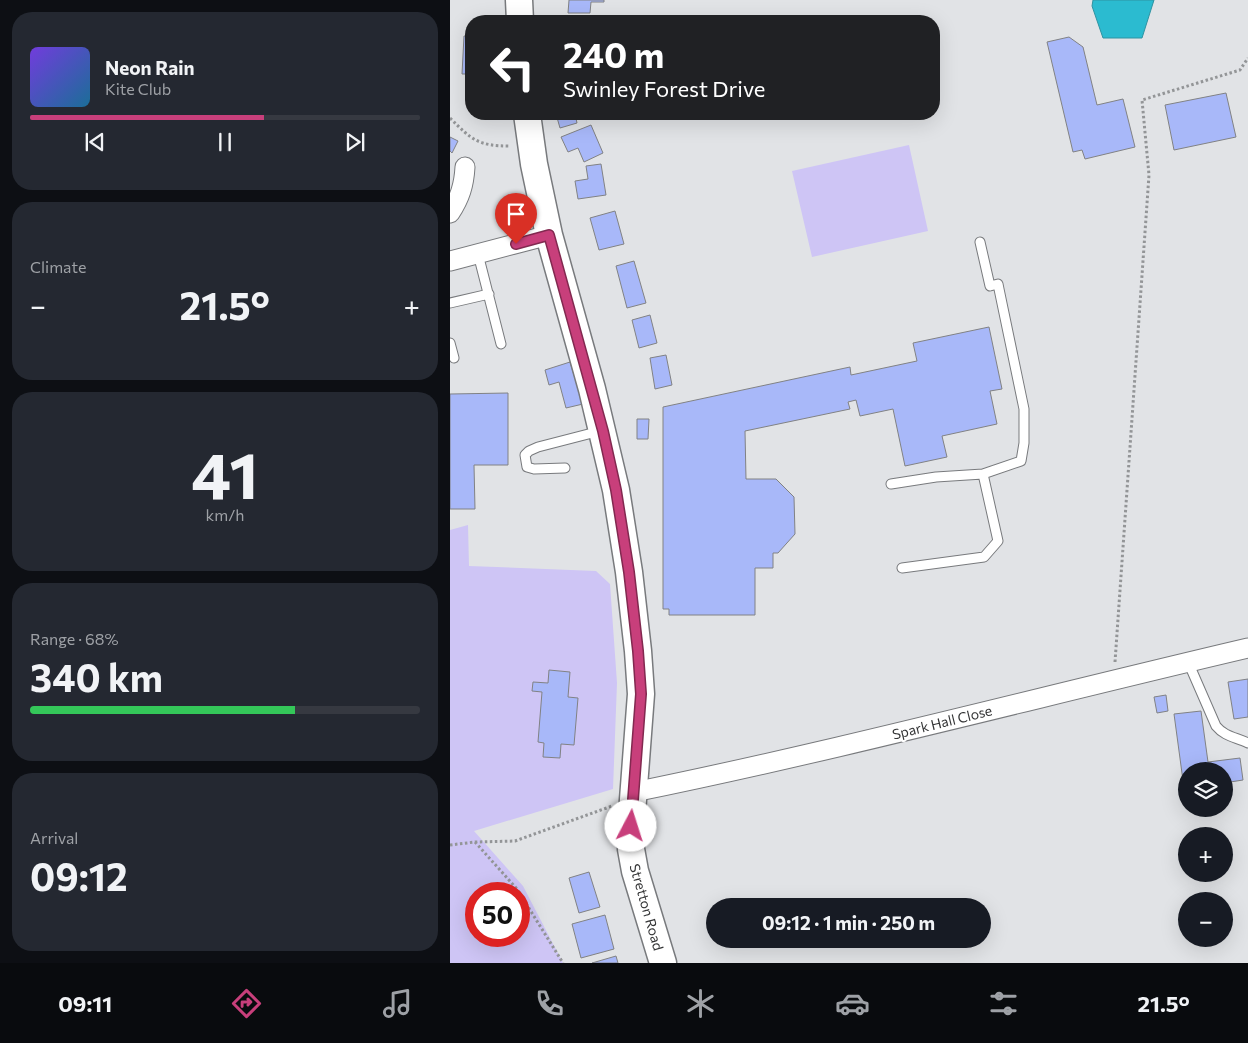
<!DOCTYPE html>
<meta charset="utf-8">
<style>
body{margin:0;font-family:Commissioner,sans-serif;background:#242831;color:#f1f3f6;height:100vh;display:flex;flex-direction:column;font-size:19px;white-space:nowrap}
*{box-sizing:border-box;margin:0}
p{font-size:16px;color:#9ea1a6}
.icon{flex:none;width:28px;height:28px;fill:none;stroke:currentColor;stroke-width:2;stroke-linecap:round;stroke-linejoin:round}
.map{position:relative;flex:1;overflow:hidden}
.sheet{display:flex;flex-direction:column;gap:12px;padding:12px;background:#0d0f14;width:450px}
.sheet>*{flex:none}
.hud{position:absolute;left:15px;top:15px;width:475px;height:105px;border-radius:20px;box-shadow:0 5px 20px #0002;background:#202124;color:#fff;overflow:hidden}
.buttons{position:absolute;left:728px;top:762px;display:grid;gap:10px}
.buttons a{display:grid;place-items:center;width:55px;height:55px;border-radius:50%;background:#171b24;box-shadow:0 5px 20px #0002;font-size:25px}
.speed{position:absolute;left:15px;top:882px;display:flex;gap:10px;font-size:25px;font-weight:700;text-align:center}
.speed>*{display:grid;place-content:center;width:65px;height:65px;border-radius:50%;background:#171b24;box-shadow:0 5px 20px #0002;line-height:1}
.speed .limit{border:8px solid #d22;background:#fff;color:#111}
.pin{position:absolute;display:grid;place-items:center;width:42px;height:42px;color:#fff;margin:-51px -21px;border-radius:50% 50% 50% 0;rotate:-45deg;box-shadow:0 0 5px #0007}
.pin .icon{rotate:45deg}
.me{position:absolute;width:55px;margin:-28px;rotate:5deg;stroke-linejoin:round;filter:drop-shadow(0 0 4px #0008)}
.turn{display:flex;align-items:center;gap:18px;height:105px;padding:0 15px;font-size:22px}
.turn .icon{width:65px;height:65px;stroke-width:2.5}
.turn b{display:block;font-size:35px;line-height:42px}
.big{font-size:38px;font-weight:700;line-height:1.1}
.sheet .card{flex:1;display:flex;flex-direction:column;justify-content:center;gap:8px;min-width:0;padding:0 18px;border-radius:20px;background:#242831}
.sheet .dial{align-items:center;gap:0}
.dial b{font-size:65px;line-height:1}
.song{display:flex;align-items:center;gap:15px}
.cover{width:60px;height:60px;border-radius:8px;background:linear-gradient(135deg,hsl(260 70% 55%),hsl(200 70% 35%))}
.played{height:5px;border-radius:2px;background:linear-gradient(90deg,#c83f7b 60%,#363941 60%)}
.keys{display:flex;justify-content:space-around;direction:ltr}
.heat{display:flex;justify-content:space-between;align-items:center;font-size:28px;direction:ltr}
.charge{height:8px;border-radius:4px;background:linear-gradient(90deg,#34c759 68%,#363941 0)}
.trip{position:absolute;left:256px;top:898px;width:285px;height:50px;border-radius:25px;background:#171b24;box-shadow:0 5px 20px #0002;font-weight:700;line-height:50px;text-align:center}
.tab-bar{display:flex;height:80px;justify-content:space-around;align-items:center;background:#090b0e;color:#9ea1a6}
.tab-bar .icon{width:35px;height:35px}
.tab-bar .selected{color:#c83f7b}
.tab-bar b{font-size:22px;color:#f1f3f6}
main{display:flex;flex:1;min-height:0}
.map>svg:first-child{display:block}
</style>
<main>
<section class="sheet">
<div class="card">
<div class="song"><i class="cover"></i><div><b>Neon Rain</b><p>Kite Club</p></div></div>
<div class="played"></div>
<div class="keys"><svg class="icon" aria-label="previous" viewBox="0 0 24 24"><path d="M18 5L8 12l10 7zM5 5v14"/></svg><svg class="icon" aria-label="pause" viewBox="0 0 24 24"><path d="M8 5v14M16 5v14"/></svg><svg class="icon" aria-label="next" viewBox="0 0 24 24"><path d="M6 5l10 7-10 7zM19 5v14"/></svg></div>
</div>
<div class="card"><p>Climate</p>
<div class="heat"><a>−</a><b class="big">21.5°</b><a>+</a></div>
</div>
<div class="card dial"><b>41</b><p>km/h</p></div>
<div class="card"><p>Range · 68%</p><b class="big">340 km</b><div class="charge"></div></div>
<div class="card"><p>Arrival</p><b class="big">09:12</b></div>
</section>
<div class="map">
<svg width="798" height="963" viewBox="0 0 798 963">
<rect width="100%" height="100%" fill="#e1e3e6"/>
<path fill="#cec5f5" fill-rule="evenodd" d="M459,145L478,231L362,257L342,171Z
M18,525L19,566L146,571L160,584L167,683L163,789L24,831L73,886L113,963H0V530ZM26,894H69V936H26Z"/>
<path fill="#2bbbd0" stroke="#2e93a2" d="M643,0H704L692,38H653L642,6Z"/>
<path fill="#a8b8f9" stroke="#818284" d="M119,0H154V2H141L140,13H118Z
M14,36H21V74H12Z
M619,37L633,47L647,105L673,99L685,147L635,159L632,150L623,152L597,42Z
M776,93L786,137L724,150L715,105Z
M106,114H125L127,123L110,128Z
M141,125L153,153L134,162L128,148L118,152L111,137Z
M0,137L8,141L2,153L0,151Z
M151,164L156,195L128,199L125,181L138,179L136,166Z
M165,211L174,244L149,250L140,218Z
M184,261L196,303L177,308L166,266Z
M200,315L207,343L189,348L182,320Z
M539,327L552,389L540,391L547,424L492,436L497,457L455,466L443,409L410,416L406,400L398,402L400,409L295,431L296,479H326L344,497L345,534L328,553H323V568H305V615H219V609H213V407L400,367L401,375L467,361L463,343Z
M216,355L222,385L205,389L200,358Z
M120,362L133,404L116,408L109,382L99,385L95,370Z
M58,393V465H24L25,509H0V394Z
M187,419H199L198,439H187Z
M99,670L120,672L118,697L128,698L124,745L111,744L110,758L93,757L94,743L88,742L92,692L82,691L83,682L98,683Z
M798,679V717L784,719L778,682Z
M716,695L718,711L707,713L704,697Z
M751,711L758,762L790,758L793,780L774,783V771H736V788H734L724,714Z
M139,872L150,907L129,913L119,878Z
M155,915L164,949L131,958L122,924Z
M166,956L168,963H142Z"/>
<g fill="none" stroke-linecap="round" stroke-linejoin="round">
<g stroke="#787a7d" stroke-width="11">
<path id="lane" d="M530,242L540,286L548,284L549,289L574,409V443L571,461L533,474
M28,254L51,344
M0,303L39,294
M0,343L4,358
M115,468L84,469L77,467L75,455L79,451L88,447L150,431
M441,484L486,477L533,474L548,541L534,557L452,568
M740,661L742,671L766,726C775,737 786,737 798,743"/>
</g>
<g stroke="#787a7d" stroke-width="21">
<path id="street" d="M0,213C10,198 14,185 15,167
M0,261L99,235
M184,792C390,750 593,696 798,648"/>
</g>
<g stroke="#787a7d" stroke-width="29">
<path id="secondary" d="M69,0L70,21
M77,114L84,164L99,235L142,389L166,490L179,572L188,651L191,694L181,826V849L185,871L213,963"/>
</g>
<path stroke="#939597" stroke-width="3" stroke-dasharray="2.5 2.5" stroke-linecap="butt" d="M0,118C22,140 28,146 60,146
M665,662L699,175L692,100L790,70L798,58
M25,842L67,889L113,963
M0,845L25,842L65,841L162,806"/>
<use href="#lane" stroke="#fff" stroke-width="9"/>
<use href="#street" stroke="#fff" stroke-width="19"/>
<use href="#secondary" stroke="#fff" stroke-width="26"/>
</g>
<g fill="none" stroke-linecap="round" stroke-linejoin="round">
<g stroke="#822950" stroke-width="12">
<path id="route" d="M66,244L99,235L153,431L166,490L179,572L188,651L191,694L181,826"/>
</g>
<use href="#route" stroke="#c83f7b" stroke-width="9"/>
</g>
<g text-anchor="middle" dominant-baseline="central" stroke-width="4" stroke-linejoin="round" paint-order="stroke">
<g font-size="14" fill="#343536" stroke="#fff">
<text transform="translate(492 722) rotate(-14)">Spark Hall Close</text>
<text transform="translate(197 907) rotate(74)">Stretton Road</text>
</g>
</g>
</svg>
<div class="buttons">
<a><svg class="icon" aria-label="layers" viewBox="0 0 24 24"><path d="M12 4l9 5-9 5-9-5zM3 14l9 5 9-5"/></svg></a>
<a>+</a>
<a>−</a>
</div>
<div class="speed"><div class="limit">50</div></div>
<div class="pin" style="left:66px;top:244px;background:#d93025"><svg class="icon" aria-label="arrive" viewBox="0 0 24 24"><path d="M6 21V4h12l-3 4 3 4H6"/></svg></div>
<svg class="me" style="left:181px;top:826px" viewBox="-20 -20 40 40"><circle r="19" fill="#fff"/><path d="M0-13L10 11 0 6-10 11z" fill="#c83f7b"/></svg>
<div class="trip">09:12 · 1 min · 250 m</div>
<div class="hud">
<div class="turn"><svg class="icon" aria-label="left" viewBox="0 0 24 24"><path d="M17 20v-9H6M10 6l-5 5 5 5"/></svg><div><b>240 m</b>Swinley Forest Drive</div></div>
</div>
</div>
</main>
<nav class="tab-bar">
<b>09:11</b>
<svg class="icon selected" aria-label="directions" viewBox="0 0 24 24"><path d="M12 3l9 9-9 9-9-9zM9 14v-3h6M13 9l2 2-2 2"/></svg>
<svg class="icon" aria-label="music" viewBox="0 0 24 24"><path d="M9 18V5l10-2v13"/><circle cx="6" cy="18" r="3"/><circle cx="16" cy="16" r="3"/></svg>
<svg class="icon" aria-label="phone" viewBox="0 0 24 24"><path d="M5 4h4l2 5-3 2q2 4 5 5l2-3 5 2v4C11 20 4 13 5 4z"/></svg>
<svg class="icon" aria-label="climate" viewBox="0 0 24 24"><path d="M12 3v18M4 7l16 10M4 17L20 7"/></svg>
<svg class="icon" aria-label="car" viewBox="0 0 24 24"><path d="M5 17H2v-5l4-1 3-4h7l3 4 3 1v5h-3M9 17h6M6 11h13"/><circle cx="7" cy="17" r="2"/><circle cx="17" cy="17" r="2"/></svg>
<svg class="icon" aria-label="filters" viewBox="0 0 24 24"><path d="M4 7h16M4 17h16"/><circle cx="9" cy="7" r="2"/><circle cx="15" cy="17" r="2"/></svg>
<b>21.5°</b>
</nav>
